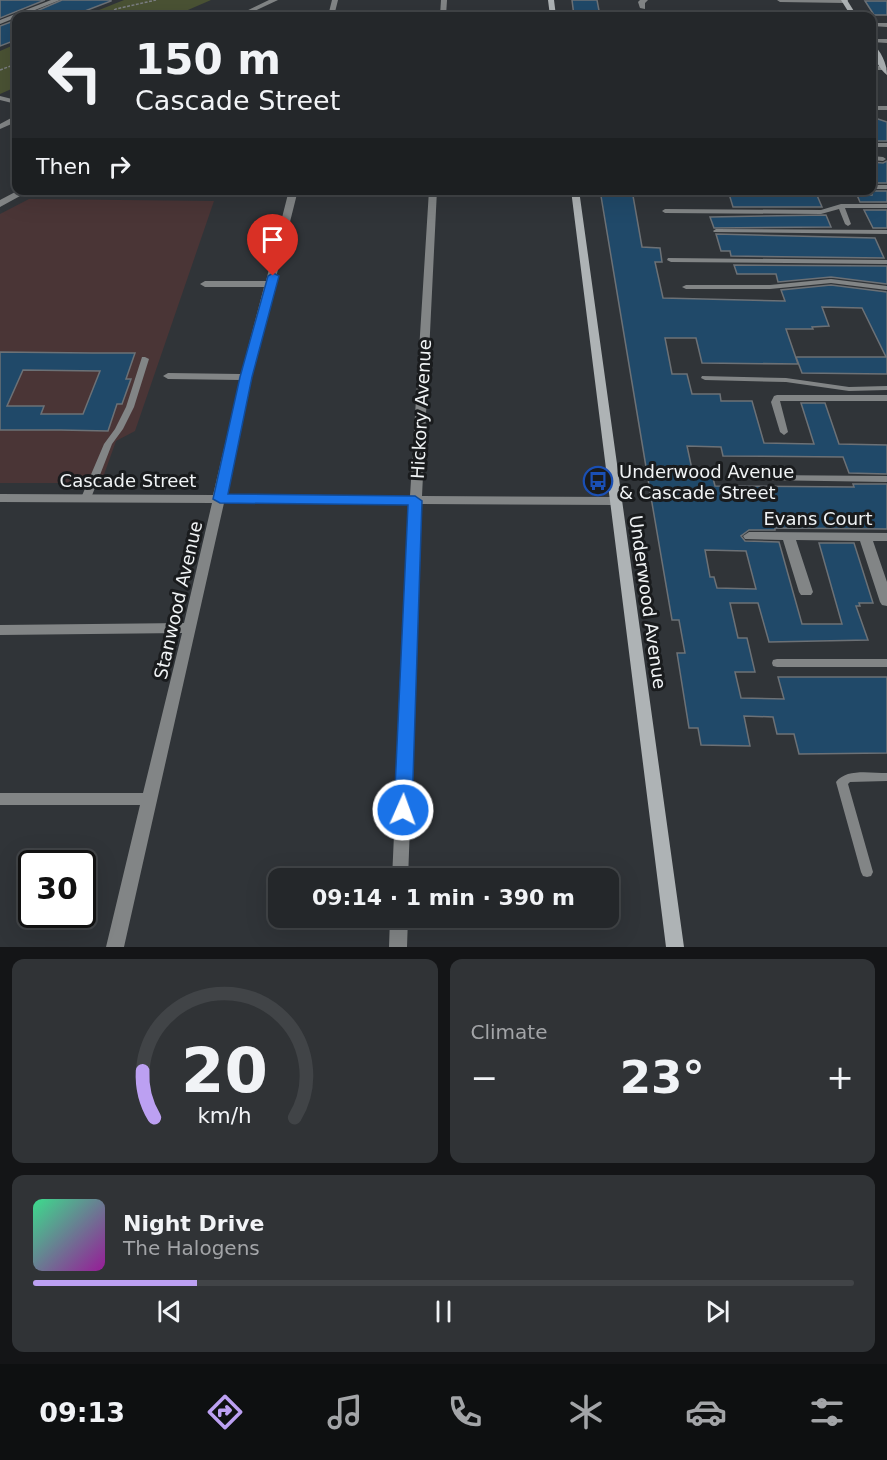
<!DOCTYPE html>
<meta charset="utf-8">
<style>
body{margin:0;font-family:"DejaVu Sans",sans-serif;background:#303336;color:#f1f3f6;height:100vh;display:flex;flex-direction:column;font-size:22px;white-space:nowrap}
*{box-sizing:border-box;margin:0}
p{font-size:20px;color:#a3a5a8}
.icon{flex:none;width:33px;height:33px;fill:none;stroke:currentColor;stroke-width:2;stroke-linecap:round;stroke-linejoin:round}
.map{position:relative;height:947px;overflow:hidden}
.sheet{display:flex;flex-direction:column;gap:12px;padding:12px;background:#141517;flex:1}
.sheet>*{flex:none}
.guide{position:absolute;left:12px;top:12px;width:864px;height:183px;border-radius:12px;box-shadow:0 6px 24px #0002,0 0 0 2px #414447;background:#24272a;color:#f1f3f6;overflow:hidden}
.speed{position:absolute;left:18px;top:850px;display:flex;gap:12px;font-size:30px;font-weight:700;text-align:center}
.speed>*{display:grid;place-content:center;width:78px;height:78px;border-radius:50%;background:#24272a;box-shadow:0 6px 24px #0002,0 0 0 2px #414447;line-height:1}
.speed .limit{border:3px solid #111;border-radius:9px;background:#fff;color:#111}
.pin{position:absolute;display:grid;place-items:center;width:51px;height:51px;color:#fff;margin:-62px -26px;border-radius:50% 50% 50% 0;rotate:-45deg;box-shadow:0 0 6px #0007}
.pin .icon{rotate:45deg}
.me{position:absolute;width:66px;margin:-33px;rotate:2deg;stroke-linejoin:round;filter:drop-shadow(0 0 4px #0008)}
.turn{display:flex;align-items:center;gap:21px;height:126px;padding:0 24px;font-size:27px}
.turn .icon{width:78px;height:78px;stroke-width:2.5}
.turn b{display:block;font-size:42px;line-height:51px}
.then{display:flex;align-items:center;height:57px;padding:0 24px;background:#0003;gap:12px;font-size:22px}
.big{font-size:45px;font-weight:600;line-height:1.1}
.sheet .card{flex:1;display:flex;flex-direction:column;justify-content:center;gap:9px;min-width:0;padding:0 21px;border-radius:12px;background:#303336}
.sheet .dial{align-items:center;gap:0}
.dial svg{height:156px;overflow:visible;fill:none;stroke:#414447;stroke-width:7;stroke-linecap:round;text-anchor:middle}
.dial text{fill:#f1f3f6;stroke:none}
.song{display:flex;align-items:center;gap:18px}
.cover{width:72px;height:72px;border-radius:9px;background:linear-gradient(135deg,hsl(150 70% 55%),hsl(300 70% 35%))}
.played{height:6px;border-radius:3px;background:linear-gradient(90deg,#bca0f2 20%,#414447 20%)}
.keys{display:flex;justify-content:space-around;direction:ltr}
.heat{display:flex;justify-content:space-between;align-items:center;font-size:33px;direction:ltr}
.sheet .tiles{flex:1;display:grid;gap:12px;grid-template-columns:1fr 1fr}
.card:last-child{grid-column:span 2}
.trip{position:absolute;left:268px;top:868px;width:351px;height:60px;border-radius:12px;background:#24272a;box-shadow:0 6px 24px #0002,0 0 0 2px #414447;font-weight:600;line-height:60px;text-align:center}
.tab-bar{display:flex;height:96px;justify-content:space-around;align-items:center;background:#0e1011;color:#a3a5a8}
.tab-bar .icon{width:42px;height:42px}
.tab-bar .selected{color:#bca0f2}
.tab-bar b{font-size:27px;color:#f1f3f6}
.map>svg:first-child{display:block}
</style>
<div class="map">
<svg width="887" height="947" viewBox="0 0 887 947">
<rect width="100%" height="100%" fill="#303438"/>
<path fill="#4a3536" d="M29,199L214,201L135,431L116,441L101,483H0V214Z"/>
<path fill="#4a5234" d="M124,0H211L174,16H84Z
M16,44V87L0,94V51Z
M46,190H232V191L230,197L35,196Z"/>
<path fill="#204969" stroke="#6c7176" stroke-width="1.5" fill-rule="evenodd" d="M0,0H45L0,18Z
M62,0H111V1L72,16H25Z
M572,0H597L600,16H574Z
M865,1H887V15H874Z
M16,20V40L0,46V26Z
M872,117L887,122V141H872Z
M887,161V183H872V162L883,163Z
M606,190H632L642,247L660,248L662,262H655L663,298L785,301L781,290L831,285L887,292V374L802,373L796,357H886L862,308L822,307L829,326L812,327L813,329H786L798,364L702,363L696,338H665L672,374H687L692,394H720L721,401H752L764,443L814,444L801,403H825L839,444L887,445V474L849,473L843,457L723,456L721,447L687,446L693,474H712L715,486L854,487L853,484H887V529L775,528V530H749L741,536L745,541L779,542L802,624H842L819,543H854L873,603H859L860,606H856L868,640L769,642L758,603H730L738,638H747L755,672H735L741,698L784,699L778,677H887V753L799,754L794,734H777L773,717L744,716L750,746L701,745L698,728H689L677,653H685L679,620H672L652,503L601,196H607ZM705,550L746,551L756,589L717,588L714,577H710Z
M872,191H887V202H860L857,195H872Z
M744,192L816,193L822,207H733L729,194Z
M864,210H887V228H873Z
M826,215L831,227L714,228L710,217Z
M716,234L875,238L884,258L731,256L730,251H721Z
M734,265L887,266V284L831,277L778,282L776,274H737Z
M0,352L92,353H135L126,379H131L122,404H117L108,431L61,430H0ZM23,370L100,371L83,414H41L44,406H7Z"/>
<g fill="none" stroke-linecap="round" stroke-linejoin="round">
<path stroke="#7c7f83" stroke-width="1.5" stroke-dasharray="3 1.5" stroke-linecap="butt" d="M102,16L116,9L156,0
M0,70L16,64"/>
<path fill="#828586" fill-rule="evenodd" d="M887,23V27L872,26V23Z
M887,39V43L872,42V39Z
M872,66H884L887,68L884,70H872Z
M872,106H887V110H872Z
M872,143H887V147H872Z
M872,156L883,157L886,159L883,161L872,160Z
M872,185H887V189H872Z
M841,204H887V208H845L851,224L848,226L845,224L839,209L821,214L665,213L662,211L665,209L821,210Z
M716,229L887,230V234L714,232L713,231Z
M668,258L887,260V264L671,262L667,260Z
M831,279L887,286V290L831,283L770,289H686L682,287L686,285H770Z
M142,357H145L149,359L134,407L123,429L112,444L91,498L86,501L83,500L81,498L104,444L115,429L126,407Z
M702,376L786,378L849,387L887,386V390L849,391L786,382L705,380L701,378Z
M777,395H887V401H780L788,432L784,435L780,432L771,402L774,396Z
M759,475L887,476V482L756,480L754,478Z
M777,659H887V667H777L773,666L772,663L773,660Z
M887,773V781L850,782L848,784L873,872L871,876L867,877L863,876L861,872L836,782C846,768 871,773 887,773Z"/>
<path fill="#828586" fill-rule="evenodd" d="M51,0H60L0,24V20Z
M269,0H278L244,16H236Z
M332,0H338L334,16H328Z
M441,0H447L446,16H440Z
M640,0H648L645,3V9L640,8L638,2Z
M777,0H848V1L845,3L780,2Z
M0,96L16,100V104L0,100Z
M13,117H16V122L0,129V124Z
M19,190H31L0,207V200Z
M289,190H298L251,377L226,495L410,496L429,190H437L422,496L616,497L622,501L616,505L422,504L408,879H392L409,504L224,503L124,947H106L140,805H0V793H143L182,633L0,635V625L184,623L212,503L0,502V494L213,495L240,380L168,379L163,376L168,373L241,374L264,287H205L200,284L205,281H266Z
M749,532L887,533V541H873L887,582V606L882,605L880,602L860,541L796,540L813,592L811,595H801L799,592L783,540L745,539L743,536Z
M390,918H408L407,947H389Z"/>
<path fill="#aeb3b5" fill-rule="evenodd" d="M548,0H554L556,16H550Z
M841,0H847L857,16H851Z
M872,44C881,50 887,64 887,75C879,69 871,54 872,44Z
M571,190H579L684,947H666Z"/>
</g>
<path fill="#1a73e8" stroke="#114b97" stroke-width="1.5" d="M273,273L279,276L252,377L228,494L415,496L422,501L412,810L409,815L403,817L397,815L394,810L408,505L220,503L213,499L240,377L268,276Z"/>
<defs>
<g id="bus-ring" transform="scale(1.5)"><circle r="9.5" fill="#191b1d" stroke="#1a4fb4" stroke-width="1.5"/><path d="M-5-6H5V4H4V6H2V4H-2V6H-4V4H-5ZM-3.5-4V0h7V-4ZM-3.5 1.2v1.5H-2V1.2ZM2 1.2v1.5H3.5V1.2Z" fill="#1a4fb4"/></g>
</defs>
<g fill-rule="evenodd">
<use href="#bus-ring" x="598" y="481"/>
</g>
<g text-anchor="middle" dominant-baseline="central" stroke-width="6" stroke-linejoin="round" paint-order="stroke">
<g font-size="18" fill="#f0f3f5" stroke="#191b1d">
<text transform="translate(421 409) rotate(-87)">Hickory Avenue</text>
<text x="128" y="480">Cascade Street</text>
<text x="818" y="518">Evans Court</text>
<text transform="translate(178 600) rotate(-77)">Stanwood Avenue</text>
<text transform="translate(648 602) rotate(82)">Underwood Avenue</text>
</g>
<g font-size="18" fill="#f0f3f5" stroke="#191b1d" text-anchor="start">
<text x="619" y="471">Underwood Avenue<tspan x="619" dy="21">&amp; Cascade Street</tspan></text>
</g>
</g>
</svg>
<div class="speed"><div class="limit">30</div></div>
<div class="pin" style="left:273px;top:276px;background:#d93025"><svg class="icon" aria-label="arrive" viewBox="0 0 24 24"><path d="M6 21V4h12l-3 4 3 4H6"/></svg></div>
<svg class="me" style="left:403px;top:810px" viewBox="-20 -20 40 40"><circle r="17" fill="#1a73e8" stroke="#fff" stroke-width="3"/><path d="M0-11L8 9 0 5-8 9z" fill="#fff"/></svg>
<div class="trip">09:14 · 1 min · 390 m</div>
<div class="guide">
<div class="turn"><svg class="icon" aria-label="left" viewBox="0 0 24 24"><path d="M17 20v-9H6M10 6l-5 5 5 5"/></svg><div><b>150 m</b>Cascade Street</div></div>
<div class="then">Then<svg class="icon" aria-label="right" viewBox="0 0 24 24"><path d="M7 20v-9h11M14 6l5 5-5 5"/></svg></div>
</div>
</div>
<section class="sheet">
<div class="tiles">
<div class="card dial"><svg viewBox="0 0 100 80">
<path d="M14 69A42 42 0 1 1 86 69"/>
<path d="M14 69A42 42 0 0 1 8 45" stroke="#bca0f2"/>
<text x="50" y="56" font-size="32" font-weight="700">20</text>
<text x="50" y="72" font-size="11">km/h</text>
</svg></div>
<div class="card"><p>Climate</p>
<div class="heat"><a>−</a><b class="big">23°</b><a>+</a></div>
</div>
<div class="card">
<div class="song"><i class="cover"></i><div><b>Night Drive</b><p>The Halogens</p></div></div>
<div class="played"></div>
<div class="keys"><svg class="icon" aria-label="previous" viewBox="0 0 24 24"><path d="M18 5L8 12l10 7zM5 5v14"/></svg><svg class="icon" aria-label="pause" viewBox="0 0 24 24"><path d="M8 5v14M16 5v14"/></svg><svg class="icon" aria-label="next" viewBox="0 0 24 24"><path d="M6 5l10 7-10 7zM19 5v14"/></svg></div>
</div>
</div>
</section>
<nav class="tab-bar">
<b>09:13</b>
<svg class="icon selected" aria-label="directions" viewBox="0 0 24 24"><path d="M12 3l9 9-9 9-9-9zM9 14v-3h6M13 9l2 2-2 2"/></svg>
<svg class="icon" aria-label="music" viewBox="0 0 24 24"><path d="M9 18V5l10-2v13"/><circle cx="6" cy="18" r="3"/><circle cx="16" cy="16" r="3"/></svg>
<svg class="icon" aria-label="phone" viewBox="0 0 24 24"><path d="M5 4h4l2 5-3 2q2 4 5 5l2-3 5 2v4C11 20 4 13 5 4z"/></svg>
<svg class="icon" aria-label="climate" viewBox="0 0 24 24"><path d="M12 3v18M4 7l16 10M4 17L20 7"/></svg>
<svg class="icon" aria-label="car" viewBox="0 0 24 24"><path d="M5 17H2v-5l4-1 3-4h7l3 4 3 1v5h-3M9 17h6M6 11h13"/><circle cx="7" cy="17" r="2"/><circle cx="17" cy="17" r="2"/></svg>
<svg class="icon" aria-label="filters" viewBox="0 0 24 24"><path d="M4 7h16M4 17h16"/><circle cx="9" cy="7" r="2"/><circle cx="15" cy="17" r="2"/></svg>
</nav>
